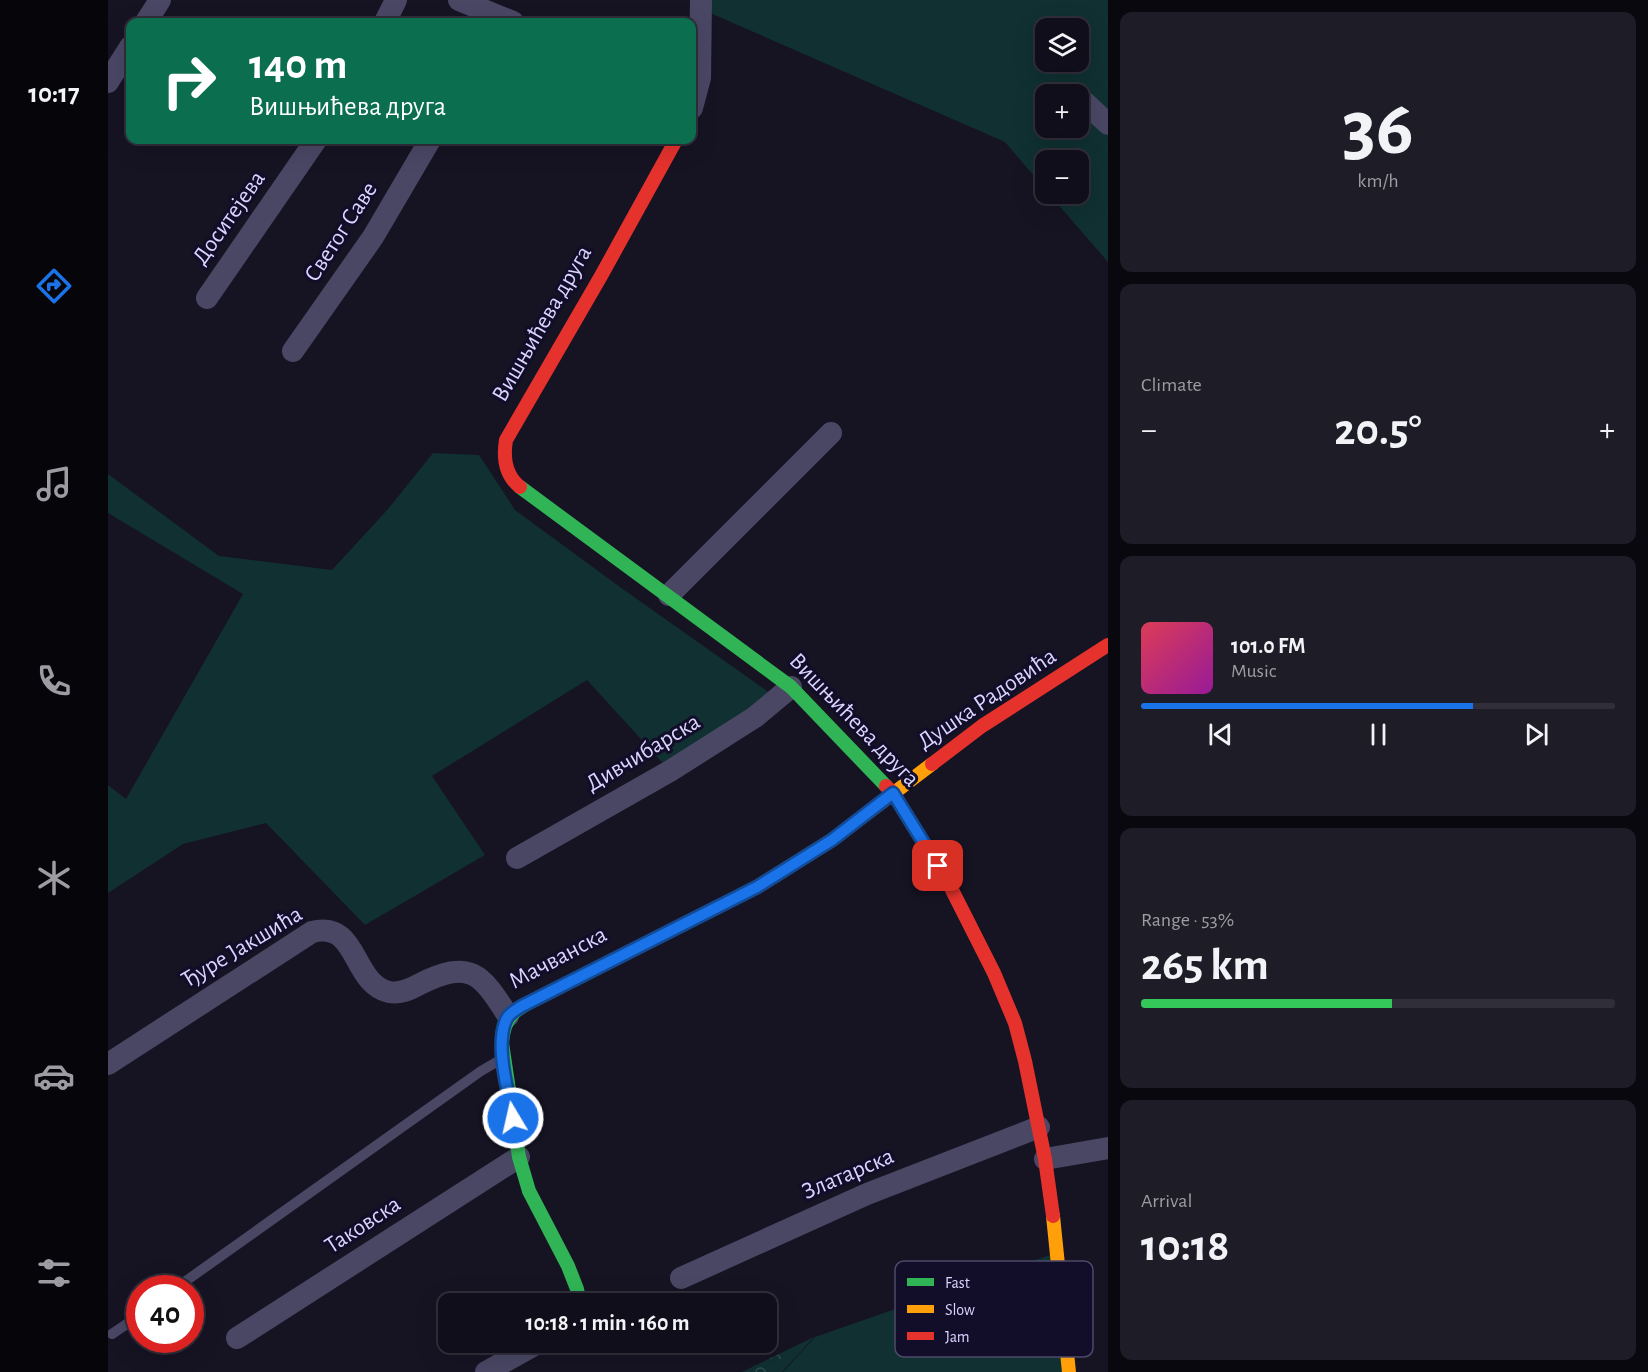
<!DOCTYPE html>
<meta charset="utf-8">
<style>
body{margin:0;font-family:"Alegreya Sans",sans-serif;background:#1e1c27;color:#f1f3f6;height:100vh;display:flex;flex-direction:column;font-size:22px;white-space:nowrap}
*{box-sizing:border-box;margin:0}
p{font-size:20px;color:#9c9ca2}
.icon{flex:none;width:33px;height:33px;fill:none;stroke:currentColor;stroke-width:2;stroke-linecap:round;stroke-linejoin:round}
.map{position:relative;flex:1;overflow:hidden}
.drawer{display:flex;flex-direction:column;gap:12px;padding:12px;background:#09080e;width:540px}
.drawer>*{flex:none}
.hud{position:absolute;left:18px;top:18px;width:570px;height:126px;border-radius:12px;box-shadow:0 6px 24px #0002,0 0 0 2px #302e39;background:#0b6e4f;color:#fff;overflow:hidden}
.controls{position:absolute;left:927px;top:18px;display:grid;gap:12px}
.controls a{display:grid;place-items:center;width:54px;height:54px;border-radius:12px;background:#100e1a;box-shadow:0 6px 24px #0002,0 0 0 2px #302e39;font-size:30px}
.speed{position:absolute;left:18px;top:1275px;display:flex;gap:12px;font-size:30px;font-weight:700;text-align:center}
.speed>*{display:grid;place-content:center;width:78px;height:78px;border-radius:50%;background:#100e1a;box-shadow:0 6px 24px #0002,0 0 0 2px #302e39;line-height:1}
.speed .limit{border:9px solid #d22;background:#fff;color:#111}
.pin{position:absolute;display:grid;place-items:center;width:51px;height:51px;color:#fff;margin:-26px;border-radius:12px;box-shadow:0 3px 9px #0006}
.me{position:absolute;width:66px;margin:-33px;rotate:351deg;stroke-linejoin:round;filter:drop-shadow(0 0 4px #0008)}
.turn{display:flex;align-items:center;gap:21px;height:126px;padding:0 24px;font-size:27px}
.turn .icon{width:78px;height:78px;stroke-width:2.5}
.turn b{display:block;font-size:42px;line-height:51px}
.big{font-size:45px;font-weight:700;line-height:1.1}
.drawer .tile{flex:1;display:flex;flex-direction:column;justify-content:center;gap:9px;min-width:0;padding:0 21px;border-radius:12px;background:#1e1c27}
.drawer .dial{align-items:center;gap:0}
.dial b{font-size:78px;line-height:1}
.song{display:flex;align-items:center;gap:18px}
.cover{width:72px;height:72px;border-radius:9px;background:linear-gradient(135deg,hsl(350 70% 55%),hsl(300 70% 35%))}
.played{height:6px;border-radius:3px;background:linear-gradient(90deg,#1a73e8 70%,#302e39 70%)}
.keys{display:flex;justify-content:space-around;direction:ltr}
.heat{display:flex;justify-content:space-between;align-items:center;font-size:33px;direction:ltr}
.charge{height:9px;border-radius:4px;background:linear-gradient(90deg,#34c759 53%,#302e39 0)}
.trip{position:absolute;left:330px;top:1293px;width:339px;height:60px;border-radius:12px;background:#100e1a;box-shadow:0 6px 24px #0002,0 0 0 2px #302e39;font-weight:700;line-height:60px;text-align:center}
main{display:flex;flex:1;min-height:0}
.dock{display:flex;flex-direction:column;width:108px;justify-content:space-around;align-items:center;background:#06060a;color:#9c9ca2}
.dock .icon{width:42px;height:42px}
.dock .active{color:#1a73e8}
.dock b{font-size:27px;color:#f1f3f6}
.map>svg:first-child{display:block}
</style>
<main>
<nav class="dock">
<b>10:17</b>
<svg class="icon active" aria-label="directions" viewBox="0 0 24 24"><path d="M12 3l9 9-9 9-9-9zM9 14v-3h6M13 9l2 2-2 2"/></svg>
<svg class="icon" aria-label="music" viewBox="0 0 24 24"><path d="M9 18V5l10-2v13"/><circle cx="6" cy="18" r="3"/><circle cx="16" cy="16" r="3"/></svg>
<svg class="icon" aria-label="phone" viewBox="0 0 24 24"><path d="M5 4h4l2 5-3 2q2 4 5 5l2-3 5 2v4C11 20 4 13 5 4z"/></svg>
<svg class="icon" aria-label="climate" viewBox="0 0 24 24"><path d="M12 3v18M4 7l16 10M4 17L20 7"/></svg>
<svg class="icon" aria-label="car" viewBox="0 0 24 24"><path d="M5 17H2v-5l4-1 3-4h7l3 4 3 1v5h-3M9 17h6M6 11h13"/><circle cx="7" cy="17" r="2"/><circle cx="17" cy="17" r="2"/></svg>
<svg class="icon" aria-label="filters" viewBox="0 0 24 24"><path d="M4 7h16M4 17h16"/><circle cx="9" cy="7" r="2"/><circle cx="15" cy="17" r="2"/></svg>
</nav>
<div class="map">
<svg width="1000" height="1372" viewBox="0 0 1000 1372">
<defs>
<pattern id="forest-crowns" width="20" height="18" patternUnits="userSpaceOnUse" patternTransform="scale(1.5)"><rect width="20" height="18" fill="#103031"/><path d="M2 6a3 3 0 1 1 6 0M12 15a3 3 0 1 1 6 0" fill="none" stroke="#324d50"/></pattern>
</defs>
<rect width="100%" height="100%" fill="#161323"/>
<path fill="#103031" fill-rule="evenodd" d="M594,0H1000V262L941,194H970V160H938L937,189L897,142L593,9ZM938,28H970V62H938ZM938,94H970V128H938Z
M325,453L371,455L407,510L512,587L662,693L562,771L479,680L324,776L377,855L257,925L158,823L75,844L0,893V785L18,799L135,594L0,513V474L111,556L224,570L280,509Z
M948,1253L961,1372H675L707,1337Z"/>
<path fill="url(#forest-crowns)" d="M706,1337L674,1372H634Z"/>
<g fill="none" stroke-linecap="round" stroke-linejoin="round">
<path stroke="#494764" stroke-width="10" d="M68,1288L373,1071L392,1060
M4,1334L32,1315"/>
<path stroke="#494764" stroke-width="22" d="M351,0L405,22
M38,22L52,0
M277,22L288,0
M0,82L22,47
M970,96L1000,124
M584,108L592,78L593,0
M99,298L208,140
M185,351L265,237L322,140
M561,595L723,433
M409,858L562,771L647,717L683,687
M0,1064L204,932C251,920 243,983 281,992C293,994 302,989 312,984C362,959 373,973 400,1016
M937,1159L1000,1148
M573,1278L759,1194L931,1127
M129,1338L411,1157
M378,1372L432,1342"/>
<path stroke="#30b455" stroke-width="14" d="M412,487L683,687L778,786
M434,996C410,1008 396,1013 394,1043L411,1157L421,1191L460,1266L469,1289L472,1304"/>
<path stroke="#ff9f0a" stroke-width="14" d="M434,996L649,887L724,840L824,764
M945,1216L961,1372"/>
<path stroke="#e5322d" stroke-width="14" d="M412,487C397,475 395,458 398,440L493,276L568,140
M824,764L874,726L1000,645
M778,786L785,793L841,884L886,973L907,1023L917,1061L937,1159L945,1216"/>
</g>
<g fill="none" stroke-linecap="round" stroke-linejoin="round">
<g stroke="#114b97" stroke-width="15">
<path id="route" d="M405,1118C400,1091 386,1042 399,1018C402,1013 409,1009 414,1006L649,887L724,840L785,793L830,866"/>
</g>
<use href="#route" stroke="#1a73e8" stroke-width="10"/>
</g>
<g text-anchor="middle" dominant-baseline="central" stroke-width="6" stroke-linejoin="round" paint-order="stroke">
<g font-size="24" fill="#dad5ff" stroke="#120d29">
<text transform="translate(121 218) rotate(-55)">Доситејева</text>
<text transform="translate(233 232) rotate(-57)">Светог Саве</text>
<text transform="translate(434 324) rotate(-60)">Вишњићева друга</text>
<text transform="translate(879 699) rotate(-34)">Душка Радовића</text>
<text transform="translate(746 720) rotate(46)">Вишњићева друга</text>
<text transform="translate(535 753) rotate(-31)">Дивчибарска</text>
<text transform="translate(134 947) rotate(-31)">Ђуре Јакшића</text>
<text transform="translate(450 958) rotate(-28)">Мачванска</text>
<text transform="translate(740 1174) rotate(-23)">Златарска</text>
<text transform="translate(255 1225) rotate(-33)">Таковска</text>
</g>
</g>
<rect x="787" y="1261" width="198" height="96" rx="9" fill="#120d29" stroke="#4e4969" stroke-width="1.5"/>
<rect x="799" y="1278" width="27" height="8" fill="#30b455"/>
<rect x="799" y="1305" width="27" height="8" fill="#ff9f0a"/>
<rect x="799" y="1332" width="27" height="8" fill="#e5322d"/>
<g font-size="16" fill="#dad5ff">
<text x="837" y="1288">Fast</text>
<text x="837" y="1315">Slow</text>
<text x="837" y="1342">Jam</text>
</g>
</svg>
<div class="controls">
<a><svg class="icon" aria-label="layers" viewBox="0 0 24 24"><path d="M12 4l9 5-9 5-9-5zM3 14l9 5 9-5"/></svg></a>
<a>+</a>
<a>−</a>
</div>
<div class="speed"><div class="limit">40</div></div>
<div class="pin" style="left:830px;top:866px;background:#d93025"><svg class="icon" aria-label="arrive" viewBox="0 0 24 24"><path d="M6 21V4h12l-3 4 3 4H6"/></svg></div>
<svg class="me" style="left:405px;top:1118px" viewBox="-20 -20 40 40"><circle r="17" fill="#1a73e8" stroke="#fff" stroke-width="3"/><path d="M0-11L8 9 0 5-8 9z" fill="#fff"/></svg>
<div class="trip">10:18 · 1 min · 160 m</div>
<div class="hud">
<div class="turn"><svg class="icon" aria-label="right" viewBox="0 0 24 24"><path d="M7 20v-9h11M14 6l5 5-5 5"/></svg><div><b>140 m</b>Вишњићева друга</div></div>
</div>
</div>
<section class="drawer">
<div class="tile dial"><b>36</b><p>km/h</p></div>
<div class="tile"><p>Climate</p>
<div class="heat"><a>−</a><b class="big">20.5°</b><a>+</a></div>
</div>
<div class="tile">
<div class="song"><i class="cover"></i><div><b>101.0 FM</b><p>Music</p></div></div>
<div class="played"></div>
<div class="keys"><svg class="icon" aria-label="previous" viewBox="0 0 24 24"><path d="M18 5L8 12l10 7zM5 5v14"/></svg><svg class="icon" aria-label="pause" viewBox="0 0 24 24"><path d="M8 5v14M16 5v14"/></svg><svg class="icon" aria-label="next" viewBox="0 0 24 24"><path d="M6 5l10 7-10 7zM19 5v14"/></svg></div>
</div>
<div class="tile"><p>Range · 53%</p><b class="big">265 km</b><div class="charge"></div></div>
<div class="tile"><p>Arrival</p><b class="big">10:18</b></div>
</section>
</main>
